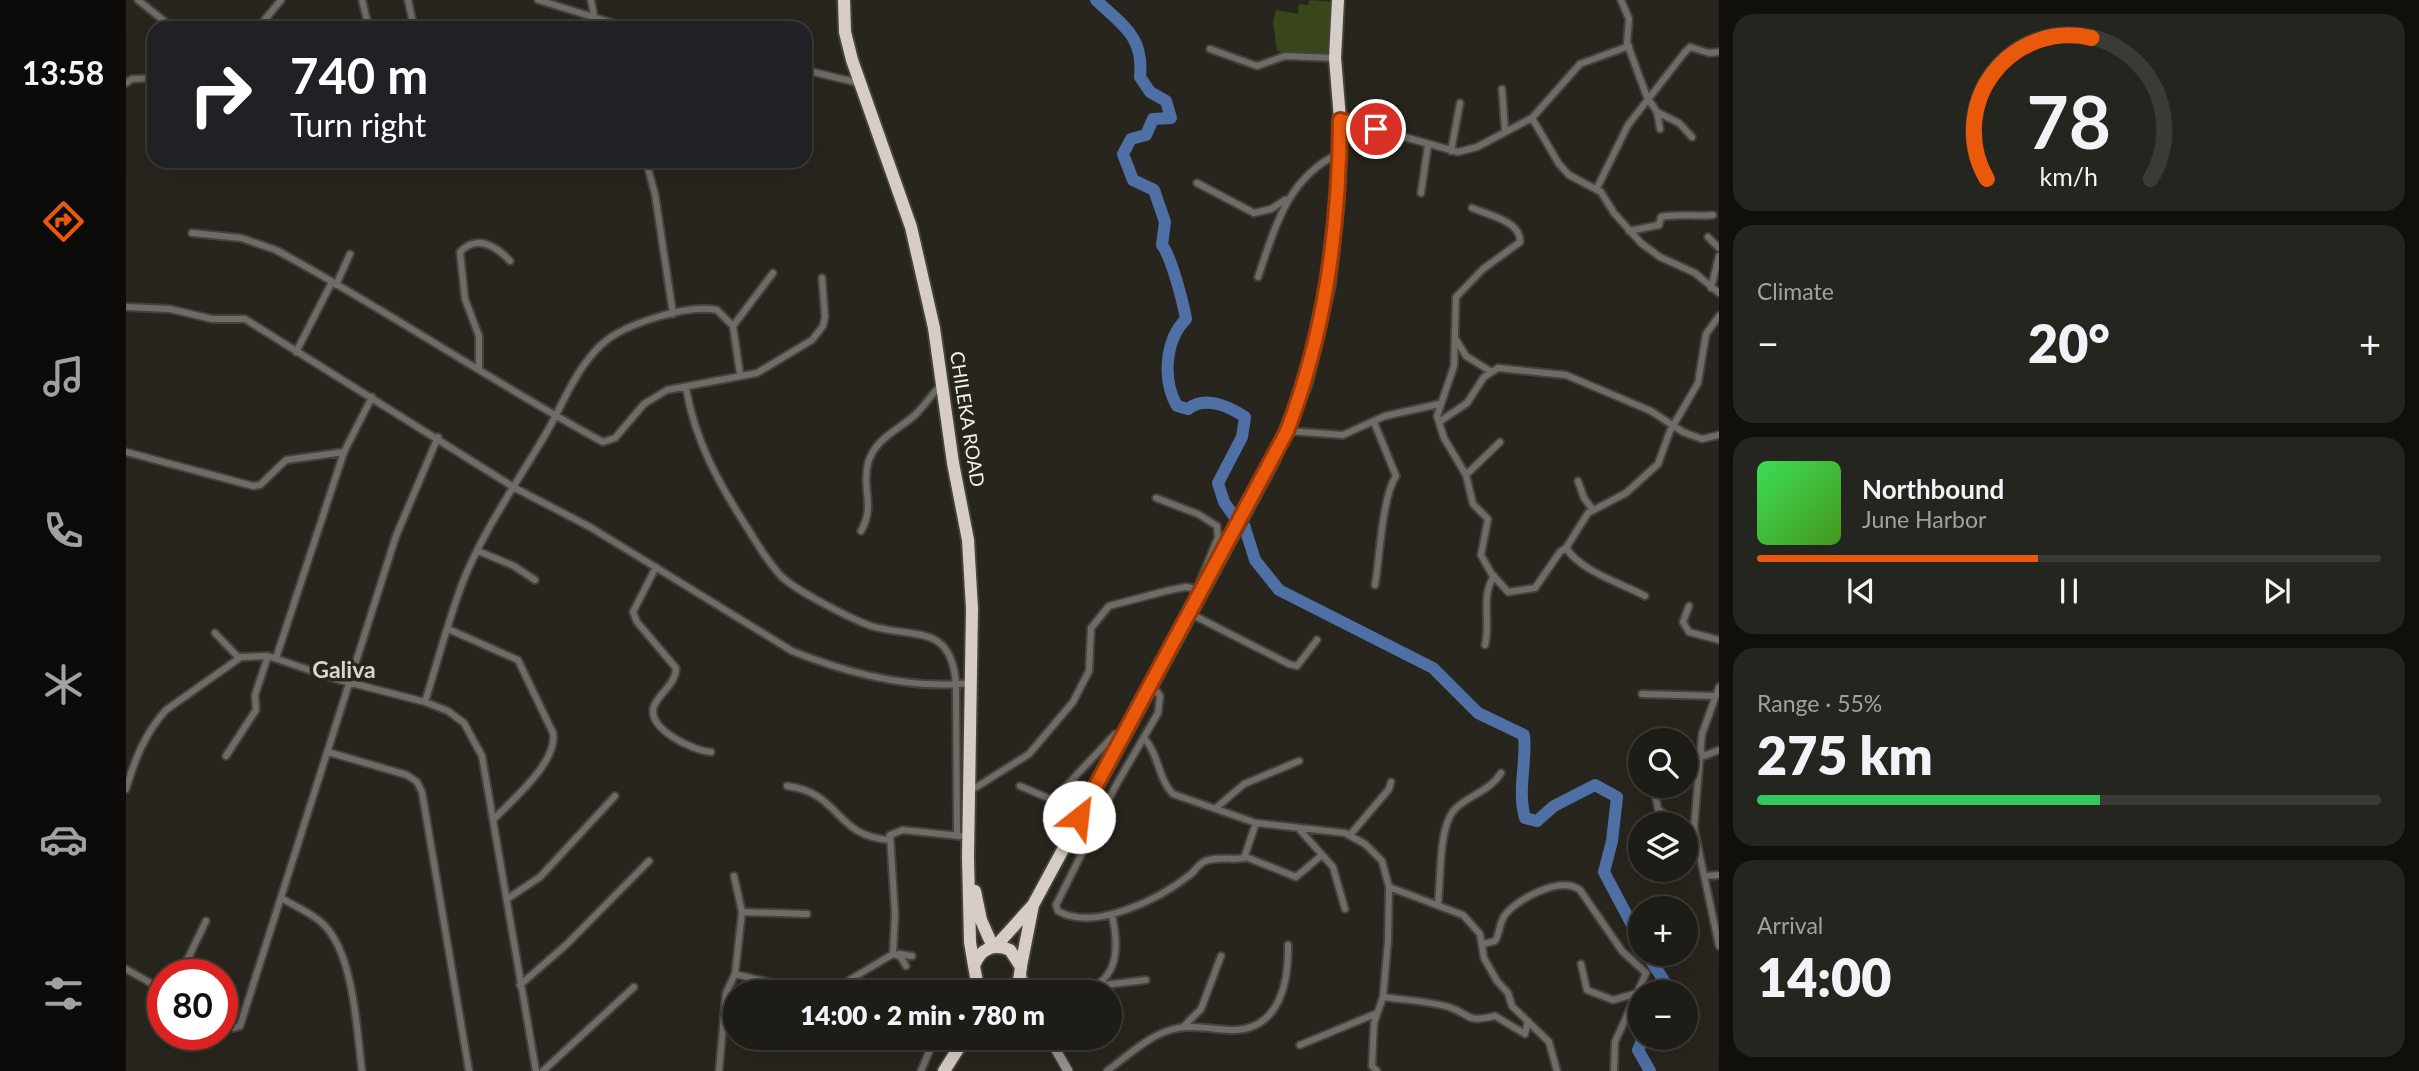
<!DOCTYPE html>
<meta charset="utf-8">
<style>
body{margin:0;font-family:Lato,sans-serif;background:#25251f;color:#f1f3f6;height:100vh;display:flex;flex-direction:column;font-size:26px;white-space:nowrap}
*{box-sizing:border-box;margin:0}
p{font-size:23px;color:#a0a1a1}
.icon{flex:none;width:38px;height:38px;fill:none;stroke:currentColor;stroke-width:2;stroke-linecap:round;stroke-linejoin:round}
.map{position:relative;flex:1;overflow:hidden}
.details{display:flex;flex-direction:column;gap:14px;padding:14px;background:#100f0c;width:700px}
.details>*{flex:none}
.hud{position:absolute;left:21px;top:21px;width:665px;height:147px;border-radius:21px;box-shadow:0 7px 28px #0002,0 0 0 2px #3b3a35;background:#202124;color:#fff;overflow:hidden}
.controls{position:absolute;left:1502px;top:728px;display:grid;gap:14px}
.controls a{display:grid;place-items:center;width:70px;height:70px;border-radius:50%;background:#1d1c16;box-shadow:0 7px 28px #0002,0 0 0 2px #3b3a35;font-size:35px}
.speed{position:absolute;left:21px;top:959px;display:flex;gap:14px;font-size:35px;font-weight:700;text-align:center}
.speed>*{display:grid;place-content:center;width:91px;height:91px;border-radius:50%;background:#1d1c16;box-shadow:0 7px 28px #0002,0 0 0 2px #3b3a35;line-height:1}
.speed .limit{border:10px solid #d22;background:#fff;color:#111}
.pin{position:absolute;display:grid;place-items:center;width:60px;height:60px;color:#fff;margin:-30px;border:4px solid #fff;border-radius:50%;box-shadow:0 2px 7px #0007}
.me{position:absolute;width:77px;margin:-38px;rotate:29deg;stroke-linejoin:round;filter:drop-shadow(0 0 5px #0008)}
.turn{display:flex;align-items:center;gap:24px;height:147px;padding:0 28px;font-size:32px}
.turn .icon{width:91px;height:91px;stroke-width:2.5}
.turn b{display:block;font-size:49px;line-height:60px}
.big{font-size:52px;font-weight:800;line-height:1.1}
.details .widget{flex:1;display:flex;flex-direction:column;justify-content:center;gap:10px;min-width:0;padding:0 24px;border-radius:21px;background:#25251f}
.details .dial{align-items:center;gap:0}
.dial svg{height:182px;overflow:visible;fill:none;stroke:#3b3a35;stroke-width:7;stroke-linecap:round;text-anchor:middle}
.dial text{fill:#f1f3f6;stroke:none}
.song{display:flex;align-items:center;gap:21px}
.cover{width:84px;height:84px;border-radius:10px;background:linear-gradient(135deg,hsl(130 70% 55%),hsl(100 70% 35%))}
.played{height:7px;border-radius:4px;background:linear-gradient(90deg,#ea580c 45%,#3b3a35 45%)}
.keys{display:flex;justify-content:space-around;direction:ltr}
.heat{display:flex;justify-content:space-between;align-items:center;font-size:38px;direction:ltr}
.charge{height:10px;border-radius:5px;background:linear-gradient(90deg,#34c759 55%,#3b3a35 0)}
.trip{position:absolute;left:597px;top:980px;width:399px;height:70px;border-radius:35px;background:#1d1c16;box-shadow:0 7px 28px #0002,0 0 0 2px #3b3a35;font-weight:800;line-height:70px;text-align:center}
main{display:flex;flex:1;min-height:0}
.tabs{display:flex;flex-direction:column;width:126px;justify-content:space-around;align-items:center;background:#0c0b09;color:#a0a1a1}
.tabs .icon{width:49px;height:49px}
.tabs .on{color:#ea580c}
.tabs b{font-size:32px;color:#f1f3f6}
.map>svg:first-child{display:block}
</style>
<main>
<nav class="tabs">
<b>13:58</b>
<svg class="icon on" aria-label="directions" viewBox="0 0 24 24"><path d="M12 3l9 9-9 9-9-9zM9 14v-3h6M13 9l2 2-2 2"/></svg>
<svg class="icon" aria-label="music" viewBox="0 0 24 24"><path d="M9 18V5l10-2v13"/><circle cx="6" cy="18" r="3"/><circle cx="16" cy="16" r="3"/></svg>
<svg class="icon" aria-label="phone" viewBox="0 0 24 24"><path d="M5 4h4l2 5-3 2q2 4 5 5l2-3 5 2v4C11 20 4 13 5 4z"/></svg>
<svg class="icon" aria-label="climate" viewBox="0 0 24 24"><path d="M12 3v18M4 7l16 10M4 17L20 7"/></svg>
<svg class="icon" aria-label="car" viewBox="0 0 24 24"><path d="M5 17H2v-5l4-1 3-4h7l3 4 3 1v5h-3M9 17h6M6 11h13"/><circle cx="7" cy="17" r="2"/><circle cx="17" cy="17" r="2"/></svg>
<svg class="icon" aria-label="filters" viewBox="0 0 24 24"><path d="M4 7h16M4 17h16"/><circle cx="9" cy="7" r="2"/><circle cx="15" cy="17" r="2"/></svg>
</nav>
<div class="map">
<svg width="1593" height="1071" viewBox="0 0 1593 1071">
<rect width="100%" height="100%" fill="#27251d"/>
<path fill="#394619" d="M1183,0L1207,2L1204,51L1200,56L1151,51L1147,22L1150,10L1172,14L1173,4L1182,5Z"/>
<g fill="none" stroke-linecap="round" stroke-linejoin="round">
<path stroke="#4f70a5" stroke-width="12" d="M970,0C997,26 1018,36 1014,77L1024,92L1040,101L1045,118L1027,119L1020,135L1005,139L997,154L1007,180L1028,190L1039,222L1036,245C1045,256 1057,302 1060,319C1039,340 1036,380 1051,406L1062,409C1079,395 1104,407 1119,417L1116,437L1092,483L1098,502L1110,519
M1118,525L1129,560L1153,590L1307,668L1352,713L1398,735C1401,764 1391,789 1399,818L1411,821L1428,806L1469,785L1491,797L1486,841L1478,872L1514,940
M1521,954L1540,984V992
M1517,1038L1512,1050L1524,1071"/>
<g stroke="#44423a" stroke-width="10">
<path id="street" d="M12,0L47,28
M236,0L243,28
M282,0L288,28
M412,0L503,28
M465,0L468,16
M1495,0L1503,19L1501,43L1521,97L1531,112L1553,123L1566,137
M132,28L155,0
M1084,49L1131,66L1159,56L1209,58
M679,70L733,83
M0,83L6,79L28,78
M1376,89L1379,130
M1531,112L1534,129
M1406,118L1454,64L1503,46
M1214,119L1332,152L1351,147L1406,118L1433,164L1443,175L1475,192L1488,213L1515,243L1534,257L1569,273L1593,293
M1325,151L1334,103
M520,161L529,194L547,314
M1071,183L1128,213L1145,209L1159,200
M1471,188L1502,125L1559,52L1564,47L1583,53L1593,52
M1295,193L1302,145
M1346,208C1362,215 1395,221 1394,242L1357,269L1330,297L1328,366L1311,416L1318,438L1340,475L1347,504L1362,519L1355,555L1365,573L1382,592L1409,588L1434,552L1440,548L1462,513L1500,493L1532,464L1544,431L1572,383L1580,334L1593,316
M1503,231L1533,225L1535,217C1553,213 1569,217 1587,215
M66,233L115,238L150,250C261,310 366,382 477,442L489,438L518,404L541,390L631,373L686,340L697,326L699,317L696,278
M1582,237L1593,248
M1132,277C1149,228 1161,178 1212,154
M210,285L224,254
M1585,288L1593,256
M0,307L44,309L86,319H119L389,488L464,527L666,651C721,673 785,690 845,683
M607,326L647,273
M1331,341L1340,356L1364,371
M170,352L206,282
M353,368V336L339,299L334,252C351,234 370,246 384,261
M560,388C569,441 593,484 622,529C632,545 642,563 656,577C671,591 725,619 745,626C787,639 826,622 830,685L831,835
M1248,422L1270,476C1256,497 1254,556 1249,585
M1313,422L1341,403L1358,377L1372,368L1440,375L1525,411L1557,432L1576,439L1593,435
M1162,431L1217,435L1259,416L1313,404
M0,452L127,486L134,485L160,460L218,452
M1340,475L1374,442
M1452,481L1458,498L1467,510
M1030,498L1072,514L1091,526L1092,537L1071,589
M735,531C750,505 735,489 742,463C749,438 773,430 790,414C799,405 806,394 815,385
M1440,548C1456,572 1495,583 1519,596
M352,551L388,566L409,580
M530,567L507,612L511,622L550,668C550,684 534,692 528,706C520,729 568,751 585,752
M1563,606L1557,622L1563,632L1593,640
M1065,614L1163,664L1171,666L1191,640
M322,629L392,660L427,733C432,762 386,800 367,820
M89,633L113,658
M1359,645C1365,621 1354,597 1368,576
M150,658L218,452L246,397
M1026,685L1034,696L1032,713L989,787L930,905L932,911C968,932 1034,899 1065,874C1069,871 1071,866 1076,863C1085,856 1107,860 1118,858L1130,823
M1593,687L1576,734L1568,828L1593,946
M1516,694L1590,696
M299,702C311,663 322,622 336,584C357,530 393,480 422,430C438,401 451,367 476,344C498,324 561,304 591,310L607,326L614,374
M1018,738C1033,754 1032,779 1047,794L1130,823L1219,833L1239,844L1256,861L1263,887L1262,941L1257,997L1248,1023L1246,1066L1251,1071
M1574,750L1578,756L1593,750
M202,752L281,775L291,782L296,792L343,1071
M100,756L130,710L129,695L142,656
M1508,762L1514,764
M661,786C716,793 707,836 764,840
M894,786L927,800L989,734L999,735
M1528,786L1532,809L1551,824
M849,788L903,754L947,702L963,671L965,628L983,606L1044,590L1060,587L1077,590
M0,789C9,759 19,733 40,710L115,657L142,656L210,679L299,702L322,711L338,723L356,756L410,1071
M1090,808L1118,784L1173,761
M1173,829L1207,867L1219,909
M1224,835L1263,789L1265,782
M1120,857L1170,877L1196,855
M1580,876L1593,875
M1263,887L1337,915L1354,934L1358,958L1371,981L1382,993L1386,1006L1423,1042L1431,1071
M155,898C172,908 193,916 204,932C228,965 231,1031 236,1071
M381,899L414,877L489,796
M1312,904C1315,881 1312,827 1329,809C1343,795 1364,791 1375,773
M616,912L681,914
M1357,944L1369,941C1374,933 1373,923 1379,915C1392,898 1435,876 1454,890L1496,951L1520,973L1489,1042L1488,1071
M767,954L769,914L764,835L777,830L834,836
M767,954L774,956L780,966
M773,954L786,956
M1455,964L1461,990L1487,1000L1508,994
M0,969L37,990
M609,974L666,988H710L767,954
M54,975L80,921
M394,985L441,944L523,861
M977,985L1020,980
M830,992L838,984L846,982
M950,992C992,985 994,951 986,915
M1257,997C1278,1000 1302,1001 1323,1007C1346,1015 1339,1023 1369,1016L1399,1034L1402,1021
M96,1022L108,1028L114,1026L270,536L312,437
M1057,1027L1075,1009L1095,956
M680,1038L681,1042
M1174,1045L1249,1014
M417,1071L508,987
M593,1071L600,993L609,974L616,912L608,876
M795,1071L809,1038
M981,1071C1000,1057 1021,1037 1044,1030C1065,1023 1087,1030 1109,1030C1154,1028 1163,981 1162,945"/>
</g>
<g stroke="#44423a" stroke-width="12">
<path id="secondary" d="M895,973L902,992
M923,1038L942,1071"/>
</g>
<g stroke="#44423a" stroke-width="16">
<path id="highway" d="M718,0L719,32L726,60L785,227L808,328L827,463L842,540L846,609L842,857L844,942L848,966
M849,891L855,920L867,947
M869,947L907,905L1146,463L1180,383L1203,285L1212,198L1214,119L1209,58L1212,0
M895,966L907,905
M865,992L851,982L848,966C854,949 867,943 884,950L895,967L893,981L878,992
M818,1071L839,1038"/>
</g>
<use href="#street" stroke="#6f6b68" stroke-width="6"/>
<use href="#secondary" stroke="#99928f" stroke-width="9"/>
<use href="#highway" stroke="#d7cdc7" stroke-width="12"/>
</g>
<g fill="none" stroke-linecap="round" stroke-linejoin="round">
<g stroke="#983908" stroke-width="18">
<path id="route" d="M953,817L1161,431C1200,330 1213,227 1214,120L1250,129"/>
</g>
<use href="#route" stroke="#ea580c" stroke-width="12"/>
</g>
<g text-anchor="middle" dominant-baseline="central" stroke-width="7" stroke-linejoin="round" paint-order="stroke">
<g font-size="19" fill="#f3f1ec" stroke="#27251d">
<text transform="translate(842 419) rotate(81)">CHILEKA ROAD</text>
</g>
<g font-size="23" font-weight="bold" fill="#dad8ce" stroke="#27251d">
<text x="218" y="669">Galiva</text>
</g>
</g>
</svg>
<div class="controls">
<a><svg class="icon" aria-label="search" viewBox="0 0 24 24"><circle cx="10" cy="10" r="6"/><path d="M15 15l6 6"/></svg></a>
<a><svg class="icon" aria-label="layers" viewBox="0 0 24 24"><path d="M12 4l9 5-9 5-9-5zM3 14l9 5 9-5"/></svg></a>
<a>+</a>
<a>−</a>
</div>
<div class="speed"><div class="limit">80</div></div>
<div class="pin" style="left:1250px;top:129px;background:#d93025"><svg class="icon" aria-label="arrive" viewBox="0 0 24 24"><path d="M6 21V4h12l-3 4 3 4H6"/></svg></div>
<svg class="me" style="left:953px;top:817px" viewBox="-20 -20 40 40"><circle r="19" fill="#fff"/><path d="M0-13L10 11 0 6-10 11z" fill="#ea580c"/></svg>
<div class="trip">14:00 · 2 min · 780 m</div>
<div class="hud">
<div class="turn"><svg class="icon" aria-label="right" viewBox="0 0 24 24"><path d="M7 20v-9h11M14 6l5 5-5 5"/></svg><div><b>740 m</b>Turn right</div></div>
</div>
</div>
<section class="details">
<div class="widget dial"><svg viewBox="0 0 100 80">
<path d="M14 69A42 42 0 1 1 86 69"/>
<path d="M14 69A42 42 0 0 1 60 7" stroke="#ea580c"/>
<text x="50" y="56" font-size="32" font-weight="700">78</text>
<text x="50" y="72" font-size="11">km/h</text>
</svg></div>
<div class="widget"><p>Climate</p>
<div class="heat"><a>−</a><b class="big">20°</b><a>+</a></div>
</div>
<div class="widget">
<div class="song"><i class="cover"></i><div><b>Northbound</b><p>June Harbor</p></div></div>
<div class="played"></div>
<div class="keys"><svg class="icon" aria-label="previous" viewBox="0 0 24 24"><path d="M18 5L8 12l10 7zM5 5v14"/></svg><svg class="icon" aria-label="pause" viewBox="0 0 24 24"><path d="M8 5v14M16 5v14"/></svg><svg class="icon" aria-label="next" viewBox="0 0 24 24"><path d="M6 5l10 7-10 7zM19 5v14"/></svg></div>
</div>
<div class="widget"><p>Range · 55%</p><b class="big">275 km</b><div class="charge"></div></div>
<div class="widget"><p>Arrival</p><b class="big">14:00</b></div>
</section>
</main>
